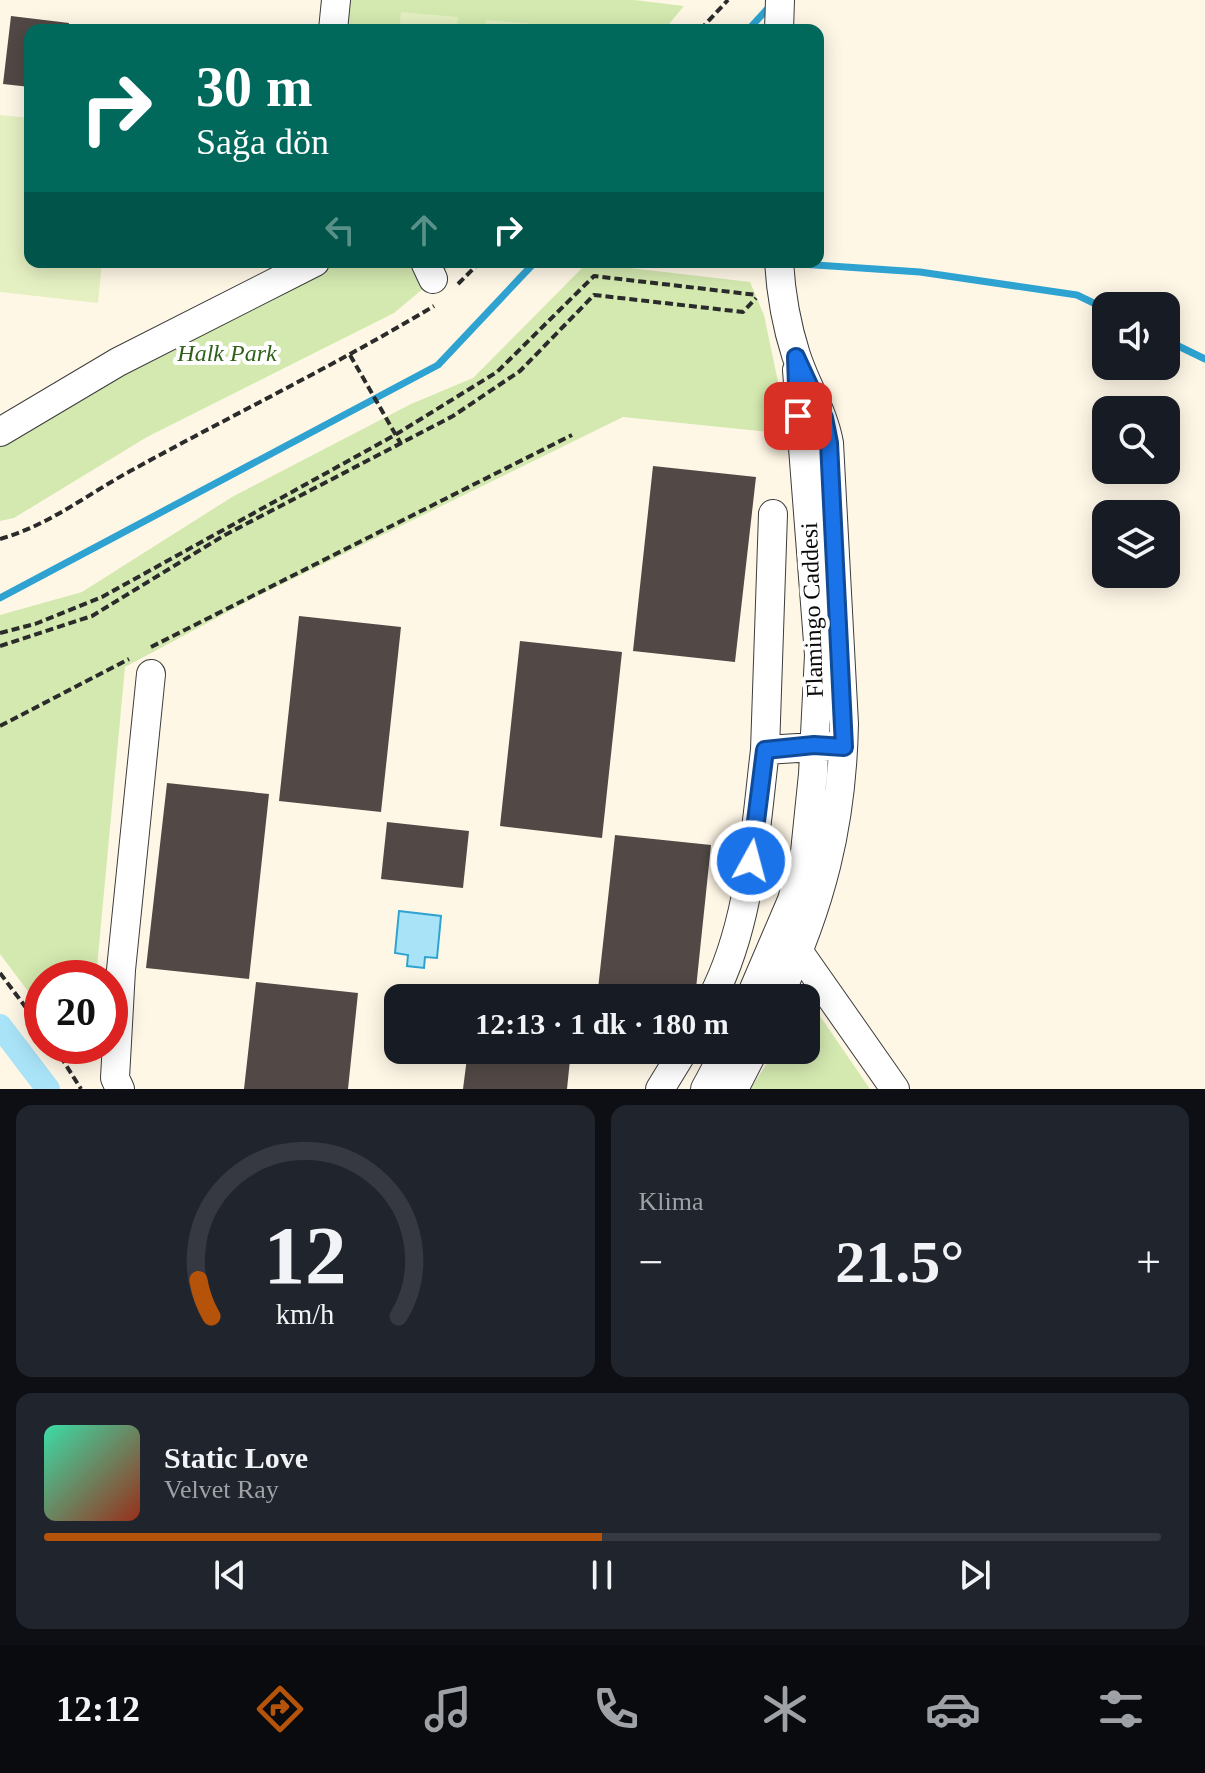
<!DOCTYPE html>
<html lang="tr">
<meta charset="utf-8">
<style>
body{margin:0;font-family:"Times New Roman",serif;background:#20242c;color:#f1f3f6;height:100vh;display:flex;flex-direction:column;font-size:30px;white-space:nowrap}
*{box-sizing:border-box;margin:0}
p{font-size:26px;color:#9ea1a6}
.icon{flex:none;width:44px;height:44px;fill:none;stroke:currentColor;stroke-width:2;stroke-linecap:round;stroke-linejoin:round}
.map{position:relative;height:1089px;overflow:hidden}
.details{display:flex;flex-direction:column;gap:16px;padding:16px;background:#0d0f14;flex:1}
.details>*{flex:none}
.guide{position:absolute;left:24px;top:24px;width:800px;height:244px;border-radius:16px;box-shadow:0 4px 20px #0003;background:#00695c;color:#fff;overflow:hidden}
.fabs{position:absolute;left:1092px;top:292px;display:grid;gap:16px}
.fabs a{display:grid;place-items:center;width:88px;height:88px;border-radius:16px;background:#171b24;box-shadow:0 4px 20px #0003;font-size:40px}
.speed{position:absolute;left:24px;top:960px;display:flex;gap:16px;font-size:40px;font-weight:700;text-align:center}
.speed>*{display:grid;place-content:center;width:104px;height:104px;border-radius:50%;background:#171b24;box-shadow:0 4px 20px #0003;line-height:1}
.speed .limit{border:12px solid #d22;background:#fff;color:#111}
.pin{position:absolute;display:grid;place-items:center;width:68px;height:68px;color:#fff;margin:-34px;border-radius:16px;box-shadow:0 4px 12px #0006}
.me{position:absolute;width:88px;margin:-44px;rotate:7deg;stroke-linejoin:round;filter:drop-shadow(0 0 6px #0008)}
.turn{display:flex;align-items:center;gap:28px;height:168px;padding:0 40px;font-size:36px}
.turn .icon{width:104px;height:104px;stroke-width:2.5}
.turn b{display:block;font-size:56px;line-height:68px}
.lanes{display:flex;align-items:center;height:76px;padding:0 40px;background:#0003;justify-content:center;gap:40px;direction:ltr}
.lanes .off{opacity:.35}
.big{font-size:60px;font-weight:600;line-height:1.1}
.details .tile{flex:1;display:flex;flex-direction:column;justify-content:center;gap:12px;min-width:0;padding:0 28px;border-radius:16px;background:#20242c}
.details .dial{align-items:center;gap:0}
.dial svg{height:208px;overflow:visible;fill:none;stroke:#363941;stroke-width:7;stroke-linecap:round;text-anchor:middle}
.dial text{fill:#f1f3f6;stroke:none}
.song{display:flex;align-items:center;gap:24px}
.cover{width:96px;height:96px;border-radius:12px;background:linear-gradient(135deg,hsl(160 70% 55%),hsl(10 70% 35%))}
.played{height:8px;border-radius:4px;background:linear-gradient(90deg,#b45309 50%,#363941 50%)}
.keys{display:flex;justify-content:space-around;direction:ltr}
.heat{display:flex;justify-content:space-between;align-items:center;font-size:44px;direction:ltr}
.details .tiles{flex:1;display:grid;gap:16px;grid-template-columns:1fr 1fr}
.tile:last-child{grid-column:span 2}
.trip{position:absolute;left:384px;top:984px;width:436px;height:80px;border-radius:16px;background:#171b24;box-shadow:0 4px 20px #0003;font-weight:600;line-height:80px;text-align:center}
.dock{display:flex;height:128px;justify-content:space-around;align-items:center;background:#090b0e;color:#9ea1a6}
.dock .icon{width:56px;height:56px}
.dock .active{color:#b45309}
.dock b{font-size:36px;color:#f1f3f6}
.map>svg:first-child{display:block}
</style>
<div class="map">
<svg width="1205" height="1089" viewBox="0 0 1205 1089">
<rect width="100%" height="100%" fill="#fff7e6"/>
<path fill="#d4e9b0" d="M347,0H634L684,6L664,30H340Z
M335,262H455L394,313L147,437L14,518L0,521V439L207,320Z
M587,263L750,282L764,315L789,434L623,417L256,597L125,667L96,978H42V1010L0,954V615L82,592L232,497L411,404L473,378Z
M809,1000L870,1089H750L776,1050H806Z"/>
<path fill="#e5f0c2" d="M401,12L458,17L457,30H399Z
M486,20L547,25L546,30H485Z
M0,115L30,118V262H102L98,303L0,292Z"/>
<path fill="#a9e3f8" stroke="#2ea3d1" stroke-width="2" d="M399,911L441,916L437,958L425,957L424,968L407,966L408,955L395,953Z"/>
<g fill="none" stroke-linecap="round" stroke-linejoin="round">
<path stroke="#2ea3d1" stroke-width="7" d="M748,30L771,5
M786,263L920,272L1077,295L1106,309
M1166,340L1205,359
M0,598L438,365L535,262"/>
<path stroke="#a9e3f8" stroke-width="24" d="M0,1026L48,1089"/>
</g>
<path fill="#524946" d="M11,16L69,23L68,30H30V87L3,84Z
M90,24L123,28V30H89Z
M653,466L756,477L735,662L633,651Z
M299,616L401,627L381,812L279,801Z
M520,641L622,652L602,838L500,826Z
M167,783L269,794L249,979L146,968Z
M387,822L469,831L463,888L381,879Z
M615,835L711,845L695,998H597Z
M256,982L358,993L348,1089H244Z
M468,1050H571L567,1089H463Z"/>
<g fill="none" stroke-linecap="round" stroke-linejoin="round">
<g stroke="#3c3c3c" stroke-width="30">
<path id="minor" d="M333,30L336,0
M779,30L780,0
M425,262L433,279
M0,432L118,362L315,262
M773,514L765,750L831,746
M786,945L799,952L895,1089
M712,998C751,923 755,832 765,750
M750,998L792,900L805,852L813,774L819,655L797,370
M778,998C821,906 842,826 844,724L829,443C823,411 806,386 796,355C786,324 781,294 779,262
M120,1089L115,1078L121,970L151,674
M660,1089L684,1050
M705,1089L726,1050
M734,1089L754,1050"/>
</g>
<path stroke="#2b2b2b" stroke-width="4" stroke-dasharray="8 4" stroke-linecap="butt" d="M700,30L728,0
M458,284L480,262
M0,539C50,525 89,493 134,469C234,414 336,365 434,306
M0,633L35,624L102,597L395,435L497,372L594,276L757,295
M0,646L92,616L223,536L453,416L520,371L594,295L743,312L756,298
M151,647L572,435
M0,726L129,659
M0,973L42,1029
M54,1046L81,1089"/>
<use href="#minor" stroke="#fff" stroke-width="28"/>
<path stroke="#2b2b2b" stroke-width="4" stroke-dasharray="8 4" stroke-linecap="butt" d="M350,355L401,444"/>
</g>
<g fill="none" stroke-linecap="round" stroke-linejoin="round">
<g stroke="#114b97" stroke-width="20">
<path id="route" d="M751,861L765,750L814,745L844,747L829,443L824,418L796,357L798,416"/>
</g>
<use href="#route" stroke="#1a73e8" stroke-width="14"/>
</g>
<g text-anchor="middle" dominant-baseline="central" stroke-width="8" stroke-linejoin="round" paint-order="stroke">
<g font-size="24" font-style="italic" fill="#316119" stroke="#fff">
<text x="227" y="353">Halk Park</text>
</g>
<g font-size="24" fill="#090909" stroke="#fff">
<text transform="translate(812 610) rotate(-92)">Flamingo Caddesi</text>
</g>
</g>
</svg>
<div class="fabs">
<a><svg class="icon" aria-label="sound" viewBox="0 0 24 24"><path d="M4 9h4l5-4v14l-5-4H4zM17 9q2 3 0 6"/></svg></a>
<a><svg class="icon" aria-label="search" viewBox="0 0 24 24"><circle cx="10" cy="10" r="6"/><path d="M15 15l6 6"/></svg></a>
<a><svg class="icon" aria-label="layers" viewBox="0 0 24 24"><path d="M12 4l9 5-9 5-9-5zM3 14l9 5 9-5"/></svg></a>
</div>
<div class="speed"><div class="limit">20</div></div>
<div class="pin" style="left:798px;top:416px;background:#d93025"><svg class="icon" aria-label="arrive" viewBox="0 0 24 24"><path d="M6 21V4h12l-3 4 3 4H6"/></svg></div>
<svg class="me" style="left:751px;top:861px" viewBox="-20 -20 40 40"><circle r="17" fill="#1a73e8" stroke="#fff" stroke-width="3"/><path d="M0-11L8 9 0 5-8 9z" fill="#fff"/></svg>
<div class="trip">12:13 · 1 dk · 180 m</div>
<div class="guide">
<div class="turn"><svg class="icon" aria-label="right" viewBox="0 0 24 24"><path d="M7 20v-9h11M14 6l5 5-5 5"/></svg><div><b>30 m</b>Sağa dön</div></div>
<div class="lanes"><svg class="icon off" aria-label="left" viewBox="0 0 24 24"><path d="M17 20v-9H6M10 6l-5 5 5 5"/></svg><svg class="icon off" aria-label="ahead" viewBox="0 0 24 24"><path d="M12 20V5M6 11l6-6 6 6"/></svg><svg class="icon" aria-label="right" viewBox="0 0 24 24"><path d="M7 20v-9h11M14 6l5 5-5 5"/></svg></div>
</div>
</div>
<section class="details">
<div class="tiles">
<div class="tile dial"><svg viewBox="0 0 100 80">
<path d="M14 69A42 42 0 1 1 86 69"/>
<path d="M14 69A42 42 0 0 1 9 55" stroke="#b45309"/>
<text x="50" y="56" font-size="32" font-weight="700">12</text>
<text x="50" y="72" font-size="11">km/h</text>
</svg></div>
<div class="tile"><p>Klima</p>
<div class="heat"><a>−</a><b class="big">21.5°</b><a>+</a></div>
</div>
<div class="tile">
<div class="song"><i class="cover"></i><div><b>Static Love</b><p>Velvet Ray</p></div></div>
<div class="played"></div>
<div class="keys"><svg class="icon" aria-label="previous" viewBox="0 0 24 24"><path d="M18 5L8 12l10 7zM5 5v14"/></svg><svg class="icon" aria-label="pause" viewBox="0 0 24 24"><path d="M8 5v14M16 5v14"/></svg><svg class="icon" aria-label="next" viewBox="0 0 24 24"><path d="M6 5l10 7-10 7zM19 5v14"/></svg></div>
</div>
</div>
</section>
<nav class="dock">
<b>12:12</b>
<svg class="icon active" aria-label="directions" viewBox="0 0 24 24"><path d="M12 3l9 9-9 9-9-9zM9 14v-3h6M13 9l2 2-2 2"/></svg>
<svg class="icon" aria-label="music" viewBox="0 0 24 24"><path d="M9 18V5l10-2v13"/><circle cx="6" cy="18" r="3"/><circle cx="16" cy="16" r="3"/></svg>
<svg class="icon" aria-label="phone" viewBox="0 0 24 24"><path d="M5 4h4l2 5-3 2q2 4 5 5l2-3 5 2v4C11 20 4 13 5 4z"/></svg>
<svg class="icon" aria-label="climate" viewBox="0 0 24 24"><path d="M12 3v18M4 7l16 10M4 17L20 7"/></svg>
<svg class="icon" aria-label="car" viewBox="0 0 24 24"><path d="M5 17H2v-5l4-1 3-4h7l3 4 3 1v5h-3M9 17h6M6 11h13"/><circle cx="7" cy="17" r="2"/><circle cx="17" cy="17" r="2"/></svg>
<svg class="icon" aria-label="filters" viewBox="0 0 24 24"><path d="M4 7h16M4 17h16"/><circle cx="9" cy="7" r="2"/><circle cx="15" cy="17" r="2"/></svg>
</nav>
